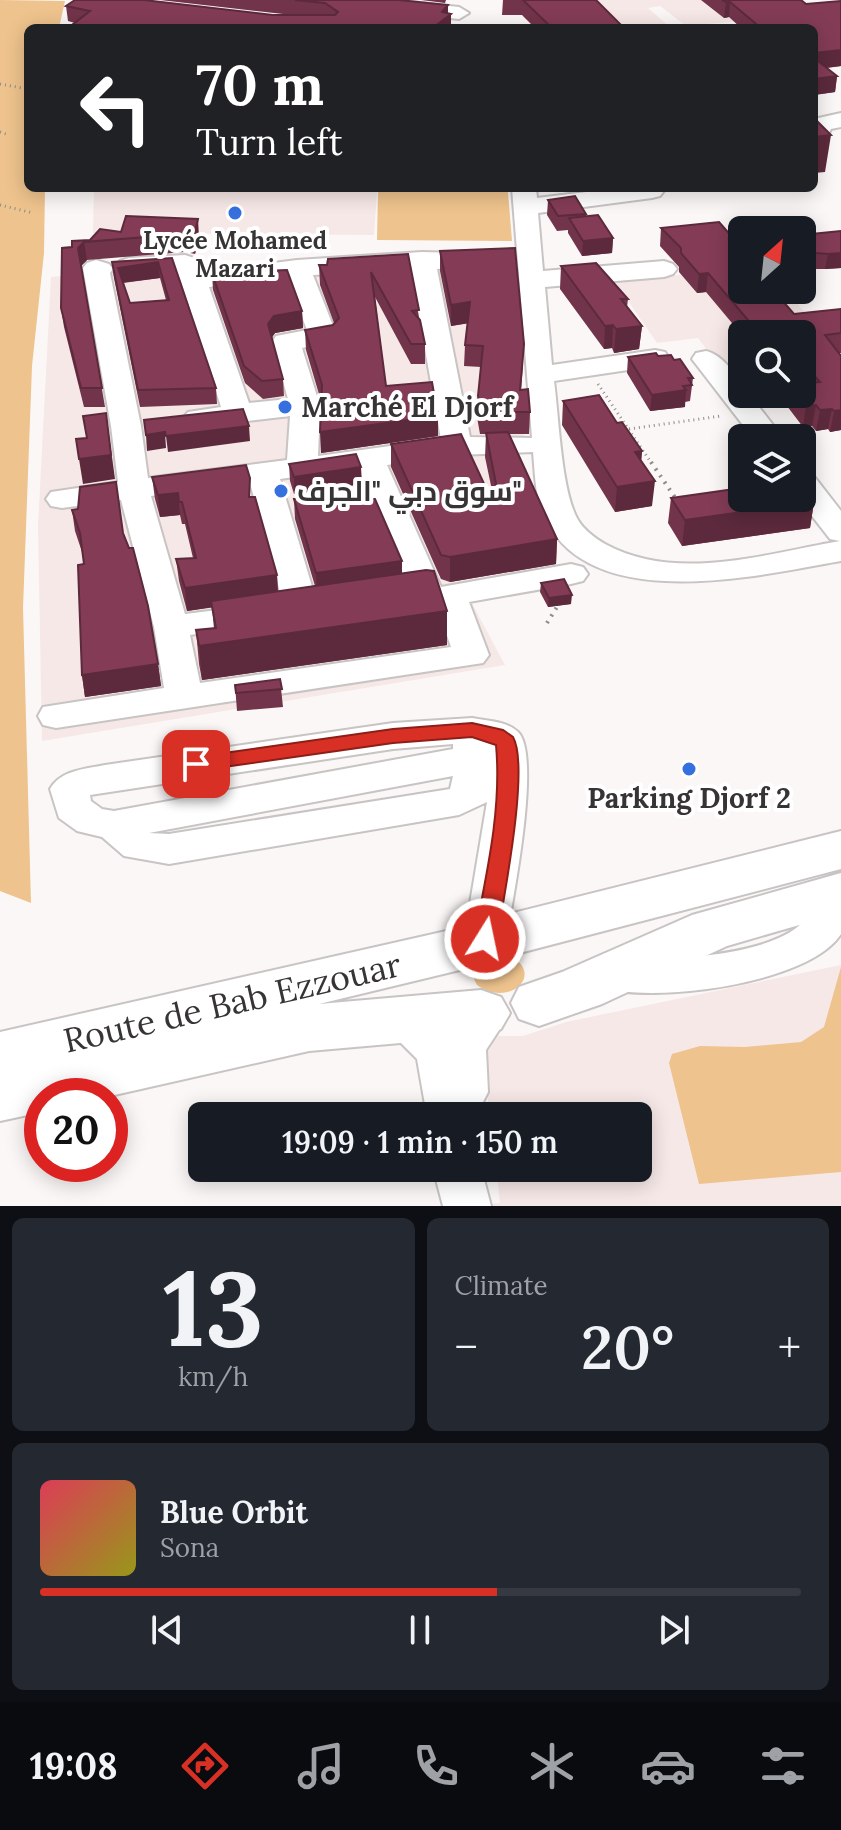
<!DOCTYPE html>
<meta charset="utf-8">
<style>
body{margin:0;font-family:Lora,Cairo,serif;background:#242831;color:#f1f3f6;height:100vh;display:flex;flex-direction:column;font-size:30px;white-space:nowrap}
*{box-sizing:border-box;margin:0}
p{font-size:26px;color:#9ea1a6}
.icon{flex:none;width:44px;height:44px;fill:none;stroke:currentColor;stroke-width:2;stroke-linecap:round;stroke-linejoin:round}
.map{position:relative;height:1206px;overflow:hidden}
.sheet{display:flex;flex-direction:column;gap:12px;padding:12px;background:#0d0f14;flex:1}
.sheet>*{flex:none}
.guide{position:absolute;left:24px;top:24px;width:794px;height:168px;border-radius:12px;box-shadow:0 4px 20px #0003;background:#202124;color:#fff;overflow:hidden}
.needle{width:52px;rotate:27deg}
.buttons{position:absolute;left:728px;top:216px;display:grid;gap:16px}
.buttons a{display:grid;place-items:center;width:88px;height:88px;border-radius:12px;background:#171b24;box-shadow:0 4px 20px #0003;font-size:40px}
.speed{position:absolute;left:24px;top:1078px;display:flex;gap:16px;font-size:40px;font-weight:700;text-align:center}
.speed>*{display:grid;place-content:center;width:104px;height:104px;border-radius:50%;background:#171b24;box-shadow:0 4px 20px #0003;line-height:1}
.speed .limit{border:12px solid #d22;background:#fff;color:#111}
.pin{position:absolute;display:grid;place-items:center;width:68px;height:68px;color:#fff;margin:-34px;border-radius:16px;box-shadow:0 4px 12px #0006}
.me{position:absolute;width:88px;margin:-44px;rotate:10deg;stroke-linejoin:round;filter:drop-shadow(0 0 6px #0008)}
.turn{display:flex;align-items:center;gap:28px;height:168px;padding:0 40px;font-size:36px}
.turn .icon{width:104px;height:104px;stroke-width:2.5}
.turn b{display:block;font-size:56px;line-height:68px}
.big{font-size:60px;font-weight:600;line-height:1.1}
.sheet .card{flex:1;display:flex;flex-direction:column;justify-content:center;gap:12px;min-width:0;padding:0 28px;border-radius:12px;background:#242831}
.sheet .dial{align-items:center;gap:0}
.dial b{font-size:104px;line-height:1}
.song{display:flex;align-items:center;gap:24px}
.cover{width:96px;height:96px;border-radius:12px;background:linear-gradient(135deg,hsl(350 70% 55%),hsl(60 70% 35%))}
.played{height:8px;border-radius:4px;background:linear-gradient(90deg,#d93025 60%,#363941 60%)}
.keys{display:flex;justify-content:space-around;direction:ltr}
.heat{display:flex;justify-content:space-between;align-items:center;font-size:44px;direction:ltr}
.sheet .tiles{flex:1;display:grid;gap:12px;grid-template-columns:1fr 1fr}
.card:last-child{grid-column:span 2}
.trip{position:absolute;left:188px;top:1102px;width:464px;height:80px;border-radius:12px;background:#171b24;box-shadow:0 4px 20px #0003;font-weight:600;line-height:80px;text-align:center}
.tab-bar{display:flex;height:128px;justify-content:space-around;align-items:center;background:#090b0e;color:#9ea1a6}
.tab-bar .icon{width:56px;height:56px}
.tab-bar .current{color:#d93025}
.tab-bar b{font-size:36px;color:#f1f3f6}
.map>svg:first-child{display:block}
</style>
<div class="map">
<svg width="841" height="1206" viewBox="0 0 841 1206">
<rect width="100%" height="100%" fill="#fbf7f6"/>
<path fill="#f6e8e7" d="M562,0H736L760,19L686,26L660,6L648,8L671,28H591Z
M94,188H431V192H377L374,235L93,233Z
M518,264L524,445L510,456L558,581L468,596L505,665L42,741L38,526L51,277L180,265Z
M742,268V290H786L841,356L802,334H742V394H772L743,398L698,338L657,343L615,282Z
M841,965V1206H465L500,1203L496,1168H638V1116H490L483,1059L486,1036H523L566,1022Z"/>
<path fill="#eec38d" d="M0,0L65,1L59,28H28V188H45L44,253L32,366L23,608L31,903L0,891Z
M378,191L508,192L512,241L377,240Z
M510,955C546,976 508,1008 477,985C469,971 474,966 485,956Z
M841,967V1172L699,1184L669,1063L672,1054L700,1046L745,1047L801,1042L824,1027Z"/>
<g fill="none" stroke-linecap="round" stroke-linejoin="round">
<g stroke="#c8c4c3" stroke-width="4">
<path id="minor" d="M328,0H392L459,7L469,13L459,19L338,6Z
M841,113V127L831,129L825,141L814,142V119Z
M512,188H536L537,198L619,188H666L660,196L652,198L538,213L543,271L664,261L673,264L677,269L673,274L664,277L545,287L552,365L655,350L665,352L669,358L665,364L655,366L554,381C559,417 561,491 578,520C584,530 595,538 605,544C677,583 764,554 840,541L830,539L798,498H802V473L813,475L841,511V561C760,575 591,616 545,518C535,498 535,474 533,452L457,455L387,465L441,587L571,564L583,567L588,574L583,581L571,584L469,602L489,655L483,663L56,728L43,725L38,716L43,707L164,688L154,627L121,500L62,508L51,506L46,499L51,492L118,482L111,426L83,268L87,263L96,260L109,264L113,269L110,273L141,426L148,478L287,460L290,416L198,427L188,424L183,418L188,412L221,407L181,281L176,271H120L116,266L120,261L129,258L185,255L194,258L202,272L297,260L422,252L496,254L500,259L496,264L437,269L470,437L532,438ZM411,270L441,439L318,456L320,406L302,348L333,342L337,336L313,275ZM287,277L307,330L276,336L272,342L288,399L249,403L209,287ZM358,468L409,590L414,597L426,600L434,598L451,647L200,683L190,635L269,624L274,616L269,608L257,605L185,614L151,496L250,483L285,610L290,617L302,621L314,617L319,610L280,479Z
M706,351C721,354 742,378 742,394H749L783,438H753L692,359L696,353Z
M472,718C487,721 507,721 518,732C542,755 512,904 506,939L500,950L485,955L470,950L464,939L487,802L459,815L169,864L124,856L102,837L77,831L59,818L50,789C61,770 85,769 105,765L393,723ZM453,744V749L114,811L102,809L91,801L90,795L393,749ZM453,776L450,789L169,834L149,833Z
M838,878L841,879V934C809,984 653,1004 600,987L593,975L600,963C620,956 640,960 661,959C701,957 784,951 808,916C815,906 817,893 823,882Z
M487,997L503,1002L509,1015L486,1050L488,1092L481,1106L472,1109L473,1116H427L417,1059L390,1032L384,1019L390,1006C416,998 434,1011 448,1033L471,1002Z
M433,1168H481L491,1206H443Z"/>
</g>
<g stroke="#c8c4c3" stroke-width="4">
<path id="major" d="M841,831V869L497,959L487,956L483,963L464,969L319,1004L481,990L501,997L510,1013L501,1029L481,1036L309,1051L110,1096H42V1112L0,1121V1032L464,927L474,930L478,923L497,917Z
M841,873V913L727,946L602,1004L539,1026L519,1019L511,1003L519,987L562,972L692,915Z"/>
</g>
<path stroke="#8f8c8b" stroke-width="3" stroke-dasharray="1 4" stroke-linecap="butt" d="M0,84L28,89
M0,132L6,134
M0,205L33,213
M598,384L652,464
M629,429L721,416"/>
<path stroke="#8f8c8b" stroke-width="4" stroke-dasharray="2 6" stroke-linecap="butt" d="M651,462L676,499
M547,623L560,602"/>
<use href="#minor" fill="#fff" fill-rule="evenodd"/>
<use href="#major" fill="#fff" fill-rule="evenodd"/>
</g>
<path fill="#72344a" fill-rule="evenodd" d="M160,0H399L448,5V13L451,14V28H72V25L75,23L68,21L66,6L292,15Z
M421,0H446L445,3Z
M503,0H596L624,28H535L522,15H502Z
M701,0H801L806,4L841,1V66L827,68L837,76L835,92L814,95V28H741L729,17L724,18Z
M548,200L586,214V216L613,238L612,253L582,256L568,233V230L557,231L547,215Z
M126,216L199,237L195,254L185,252L87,260L81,266L105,407H84L64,327L61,308L72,247L90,240L121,232Z
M661,228L732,243L794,314L841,309V353H839L841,430L830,432L828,429L816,431L812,426L803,427L787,406L789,394H802V334H742V335L706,292L697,293L679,272V267L660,246Z
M841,231V268L825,269H814L802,255V235Z
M440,251L523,365L521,390L530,412L529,434H509L557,539L556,564L450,582L441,579L391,467V444L492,501L494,500L485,457L486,434H480L477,417L478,396L481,367L464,366L465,345L468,323L451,326L440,271Z
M408,254L419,318L425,344V364H411L375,297L386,386L438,436L321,453V401L306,350L305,330L333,325L334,323L320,285L319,265Z
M172,258L216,388L217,404L140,407L114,278L112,262ZM160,278L166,300L130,303L123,283Z
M561,266L628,299L627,307L642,326L639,349L614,353L612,348L604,349L560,289Z
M262,271L302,311L303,328L275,333L272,337L283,379L284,396L263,399L245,383L213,290L212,273Z
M658,356L674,360L693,378L690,401L685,402V407L650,411L627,373L628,357Z
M563,401L617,423L642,451L641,461L652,506L615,512L562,425Z
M289,464L362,484L294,494L290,481Z
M152,477L251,497L277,575L278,591L315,586L295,519L294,499L402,561V573L447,645L202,680L199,664L196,630L214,629L212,607L187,611L179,581L176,559L193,558L185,524H182L180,515L160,517L155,499Z
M671,498L814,502L810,528L682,546L668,523Z
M72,510L123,533L158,664L161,686L85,697L82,675L84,564L82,552L75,531Z
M541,583L571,604L548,607L540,592Z
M280,679L283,707L237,711L235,685Z"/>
<path fill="#5c2a3c" d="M726,2H730L729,17L724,18Z
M448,5V16L451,14V28H434L442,12Z
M841,50V66L814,69V53Z
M837,76L835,92L814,95V79Z
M831,135L825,172L814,173V137Z
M680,188H702L680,191Z
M198,219L199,237L195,254L194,236Z
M613,238L612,253L582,256L583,241Z
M84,242L87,260L81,266L78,248Z
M841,253V268L825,269L828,254Z
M158,262L160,278L119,283L118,268Z
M708,273L706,292L697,293L699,274Z
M470,302V323L451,326V305Z
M302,311L303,328L275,333L270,340L268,324L274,316Z
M613,325L612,348L604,349L605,326Z
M642,326L639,349L614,353L616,329Z
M686,390L685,407L650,411L652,395Z
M816,405L812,426L803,427L806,406Z
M832,409L828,429L816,431L820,410Z
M841,410V430L830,432L834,411Z
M106,413L115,479L83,484L79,459Z
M438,416V436L321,453L320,432Z
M249,426L250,441L168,452L166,436Z
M165,432L166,448L147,451L146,435Z
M642,451L640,476L635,452Z
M361,467L362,484L294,494V477Z
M655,481L652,506L615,512L617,487Z
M178,493L180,515L160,517L158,495Z
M814,502L810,528L682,546L685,520Z
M557,539L556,564L450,582V557Z
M402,561V581L317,593L316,573Z
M277,575L278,598L187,611L185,588Z
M572,595L571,604L548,607L549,598Z
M447,611V645L202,680L199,646Z
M158,664L161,686L85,697L82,675Z"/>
<path fill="#843c56" stroke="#5c2a3c" stroke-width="2" fill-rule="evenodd" d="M75,0H144L273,15H335L338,12L325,3L295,0H399L448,5L442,12L451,14L434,27L443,28H87L72,25L90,11L66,6Z
M523,0H596L624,28H552Z
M722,0H801L806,4L841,1V50L814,53V28H761L730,2H726Z
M814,58L837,76L814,79Z
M814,119H815L831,135L814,137Z
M575,196L586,214L558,216L548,200Z
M598,215L613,238L583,241L569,218Z
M126,216L198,219L194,236L183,234L84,242L78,248L102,388H81L61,308L62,248L72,247V241L90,240L100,229L121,232Z
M719,222L733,238L729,239L742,254V290H773L794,314L841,309V333L825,335L841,356V410L834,411L832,409L820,410L816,405L806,406L797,394H802V384L820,382L802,362V334L759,333L708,273L699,274L681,253V248L661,228Z
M841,231V253L828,254L816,253L802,238V235Z
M515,248L524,344L520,390L528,389L530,412H481L478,396L483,346L465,345L470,302L451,305L440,251Z
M408,254L419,310L412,311L420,320L425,344H411L371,272L386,386L432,382L438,416L320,432L322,385L305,330L333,325L339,318L319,265H327L328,259Z
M172,258L216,388L138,390L112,262ZM158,262L169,300L130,303L118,268Z
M596,263L628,299H621L642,326L616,329L613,325L605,326L561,266Z
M262,268V271L287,270L302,311L274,316L268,324L283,379L262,381L244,366L212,273Z
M656,353L658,356L671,355L674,360L680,359L693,378H688L692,385L683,386L686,390L652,395L628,357Z
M599,395L617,423L622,422L642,451L635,452L655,481L617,487L563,401Z
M243,409L249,426L166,436L165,432L146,435L144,420Z
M106,413L111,455L79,459L76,439L87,438L83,416Z
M508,432L557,539L450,557L441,555L391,444L461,434L492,501L499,499L486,433Z
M356,454L361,467L294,477L289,464Z
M246,465L250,478L249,497H255L277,575L185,588L176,559L196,558L182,502H179L178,493L158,495L152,477Z
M116,482L123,533L129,548H133L148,606L158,664L82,675L78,565L84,564L80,533L72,510L78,509L80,487Z
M802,486L814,502L685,520L671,498L742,488V498H802Z
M294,499H375L402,561L316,573Z
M426,570L434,571L447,611L199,646L196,630L216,628L211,601Z
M564,579L572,595L549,598L541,583Z
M280,679L282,689L236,693L235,685Z"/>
<path fill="#d93025" stroke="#8d1f18" stroke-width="2" d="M472,723L503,730L513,737C530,767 503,901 497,939L493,945L485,948L477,945L474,939C486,876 502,810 496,745L472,737L393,743L196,771L186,764L196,757L393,729Z"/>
<g fill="#3670df" stroke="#fff" stroke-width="3">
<circle cx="235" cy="213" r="8"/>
<circle cx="285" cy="407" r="8"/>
<circle cx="281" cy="491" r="8"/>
<circle cx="689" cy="769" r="8"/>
</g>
<g text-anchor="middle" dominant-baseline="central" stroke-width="8" stroke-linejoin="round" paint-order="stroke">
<g font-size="24" font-weight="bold" fill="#363434" stroke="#fff">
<text x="235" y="240">Lycée Mohamed<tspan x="235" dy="28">Mazari</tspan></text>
</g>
<g font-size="28" font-weight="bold" fill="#363434" stroke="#fff" text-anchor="start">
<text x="301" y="407">Marché El Djorf</text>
<text x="297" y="491">سوق دبي "الجرف"</text>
<text x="689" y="798" text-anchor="middle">Parking Djorf 2</text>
</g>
<g font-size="34" fill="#363434" stroke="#fff">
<text transform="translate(232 1002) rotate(-13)">Route de Bab Ezzouar</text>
</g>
</g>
</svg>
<div class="buttons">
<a><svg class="needle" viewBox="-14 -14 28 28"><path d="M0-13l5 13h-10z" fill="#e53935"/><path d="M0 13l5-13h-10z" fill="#9ea1a6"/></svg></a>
<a><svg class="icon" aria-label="search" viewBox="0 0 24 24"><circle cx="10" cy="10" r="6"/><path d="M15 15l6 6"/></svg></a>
<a><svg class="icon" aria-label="layers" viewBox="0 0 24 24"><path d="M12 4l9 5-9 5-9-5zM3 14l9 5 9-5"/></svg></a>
</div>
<div class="speed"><div class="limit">20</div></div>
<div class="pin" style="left:196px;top:764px;background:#d93025"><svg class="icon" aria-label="arrive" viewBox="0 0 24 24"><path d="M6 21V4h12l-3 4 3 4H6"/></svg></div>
<svg class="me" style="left:485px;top:939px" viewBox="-20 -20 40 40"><circle r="17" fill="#d93025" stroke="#fff" stroke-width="3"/><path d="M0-11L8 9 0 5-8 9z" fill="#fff"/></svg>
<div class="trip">19:09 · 1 min · 150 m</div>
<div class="guide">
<div class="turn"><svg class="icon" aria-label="left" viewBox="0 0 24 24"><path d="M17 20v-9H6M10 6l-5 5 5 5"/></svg><div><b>70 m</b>Turn left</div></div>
</div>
</div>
<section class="sheet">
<div class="tiles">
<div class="card dial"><b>13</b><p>km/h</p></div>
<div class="card"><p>Climate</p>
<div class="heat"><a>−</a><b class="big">20°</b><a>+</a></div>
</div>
<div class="card">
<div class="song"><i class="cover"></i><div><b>Blue Orbit</b><p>Sona</p></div></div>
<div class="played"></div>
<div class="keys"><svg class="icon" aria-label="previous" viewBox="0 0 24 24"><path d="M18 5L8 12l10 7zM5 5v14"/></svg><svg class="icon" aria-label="pause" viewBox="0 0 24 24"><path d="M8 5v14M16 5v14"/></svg><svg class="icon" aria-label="next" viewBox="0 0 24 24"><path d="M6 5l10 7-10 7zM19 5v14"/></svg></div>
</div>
</div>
</section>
<nav class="tab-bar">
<b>19:08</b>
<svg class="icon current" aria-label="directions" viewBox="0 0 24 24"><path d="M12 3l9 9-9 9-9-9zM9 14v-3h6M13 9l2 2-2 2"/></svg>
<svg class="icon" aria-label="music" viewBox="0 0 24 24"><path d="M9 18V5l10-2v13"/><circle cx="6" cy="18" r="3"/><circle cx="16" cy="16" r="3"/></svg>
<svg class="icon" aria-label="phone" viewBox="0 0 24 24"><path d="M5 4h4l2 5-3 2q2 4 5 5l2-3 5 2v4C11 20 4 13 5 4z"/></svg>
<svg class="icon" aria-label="climate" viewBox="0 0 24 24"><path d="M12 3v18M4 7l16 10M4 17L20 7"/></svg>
<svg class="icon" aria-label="car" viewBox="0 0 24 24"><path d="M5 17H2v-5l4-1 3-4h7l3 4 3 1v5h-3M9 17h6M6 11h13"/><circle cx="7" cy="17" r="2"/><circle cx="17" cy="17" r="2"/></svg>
<svg class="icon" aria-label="filters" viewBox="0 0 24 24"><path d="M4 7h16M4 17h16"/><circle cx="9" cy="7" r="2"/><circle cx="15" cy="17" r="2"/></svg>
</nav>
